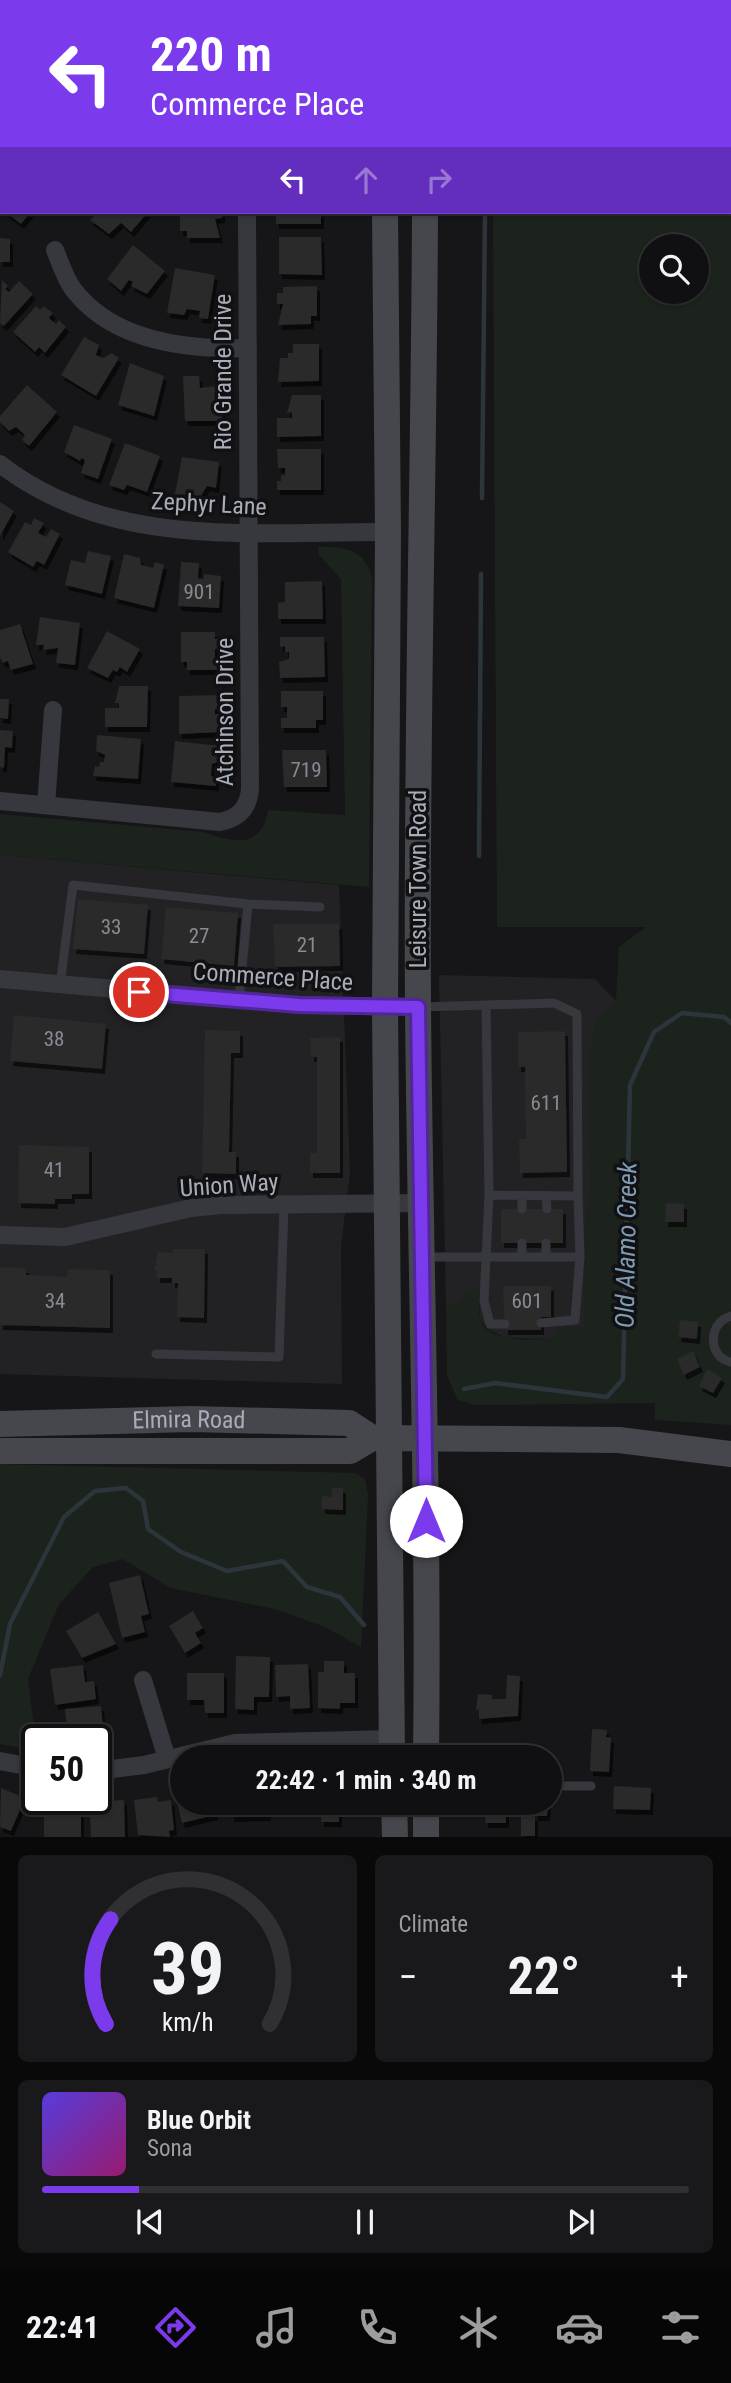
<!DOCTYPE html>
<meta charset="utf-8">
<style>
body{margin:0;font-family:"Roboto Condensed",sans-serif;background:#19191b;color:#f1f3f6;height:100vh;display:flex;flex-direction:column;font-size:26px;white-space:nowrap}
*{box-sizing:border-box;margin:0}
p{font-size:23px;color:#9c9d9f}
.icon{flex:none;width:38px;height:38px;fill:none;stroke:currentColor;stroke-width:2;stroke-linecap:round;stroke-linejoin:round}
.map{position:relative;height:1837px;overflow:hidden}
.details{display:flex;flex-direction:column;gap:18px;padding:18px;background:#09090a;flex:1}
.details>*{flex:none}
.guide{position:absolute;left:0px;top:0px;width:732px;height:214px;box-shadow:0 2px 5px #0004,0 0 0 2px #303032;background:#7c3aed;color:#fff;overflow:hidden}
.controls{position:absolute;left:639px;top:234px;display:grid;gap:14px}
.controls a{display:grid;place-items:center;width:70px;height:70px;border-radius:50%;background:#101012;box-shadow:0 2px 5px #0004,0 0 0 2px #303032;font-size:35px}
.speed{position:absolute;left:21px;top:1724px;display:flex;gap:14px;font-size:35px;font-weight:700;text-align:center}
.speed>*{display:grid;place-content:center;width:91px;height:91px;border-radius:50%;background:#101012;box-shadow:0 2px 5px #0004,0 0 0 2px #303032;line-height:1}
.speed .limit{border:4px solid #111;border-radius:10px;background:#fff;color:#111}
.pin{position:absolute;display:grid;place-items:center;width:60px;height:60px;color:#fff;margin:-30px;border:4px solid #fff;border-radius:50%;box-shadow:0 2px 7px #0007}
.me{position:absolute;width:77px;margin:-38px;rotate:0deg;stroke-linejoin:round;filter:drop-shadow(0 0 5px #0008)}
.turn{display:flex;align-items:center;gap:24px;height:147px;padding:0 35px;font-size:32px}
.turn .icon{width:91px;height:91px;stroke-width:2.5}
.turn b{display:block;font-size:49px;line-height:60px}
.lanes{display:flex;align-items:center;height:66px;padding:0 35px;background:#0003;justify-content:center;gap:35px;direction:ltr}
.lanes .off{opacity:.35}
.big{font-size:52px;font-weight:700;line-height:1.1}
.details .widget{flex:1;display:flex;flex-direction:column;justify-content:center;gap:10px;min-width:0;padding:0 24px;border-radius:10px;background:#19191b}
.details .dial{align-items:center;gap:0}
.dial svg{height:182px;overflow:visible;fill:none;stroke:#303032;stroke-width:7;stroke-linecap:round;text-anchor:middle}
.dial text{fill:#f1f3f6;stroke:none}
.song{display:flex;align-items:center;gap:21px}
.cover{width:84px;height:84px;border-radius:10px;background:linear-gradient(135deg,hsl(250 70% 55%),hsl(320 70% 35%))}
.played{height:7px;border-radius:4px;background:linear-gradient(90deg,#7c3aed 15%,#303032 15%)}
.keys{display:flex;justify-content:space-around;direction:ltr}
.heat{display:flex;justify-content:space-between;align-items:center;font-size:38px;direction:ltr}
.details .tiles{flex:1;display:grid;gap:18px;grid-template-columns:1fr 1fr}
.widget:last-child{grid-column:span 2}
.trip{position:absolute;left:170px;top:1745px;width:392px;height:70px;border-radius:35px;background:#101012;box-shadow:0 2px 5px #0004,0 0 0 2px #303032;font-weight:700;line-height:70px;text-align:center}
.menu{display:flex;height:112px;justify-content:space-around;align-items:center;background:#060607;color:#9c9d9f}
.menu .icon{width:49px;height:49px}
.menu .active{color:#7c3aed}
.menu b{font-size:32px;color:#f1f3f6}
.map>svg:first-child{display:block}
</style>
<div class="map">
<svg width="731" height="1837" viewBox="0 0 731 1837">
<defs>
<filter id="shadow"><feDropShadow dx="3" dy="5" stdDeviation="0" flood-color="#0009"/></filter>
</defs>
<rect width="100%" height="100%" fill="#161618"/>
<path fill="#222225" d="M0,855L339,885L350,1173L341,1246L342,1384L0,1374Z
M439,975L595,979L616,1001L596,1021L590,1190L585,1235L586,1327L556,1339L506,1338L488,1329L480,1320L479,1290L456,1305L446,1304Z"/>
<path fill="#1c231d" fill-rule="evenodd" d="M491,0H731V1425L655,1420V1403L475,1405L458,1400L447,1376L446,1304H456L467,1290H480C480,1299 478,1310 480,1318C487,1345 535,1339 555,1339L556,1327H586L585,1235L590,1190L588,1059L596,1021L616,1000L619,947L646,927H497L493,212H730V2ZM651,247H696V292H651Z
M318,547C344,546 367,550 372,579L369,887L0,855V814L203,832C230,841 261,852 268,810L345,815L341,579L319,555Z
M0,1464L355,1473L365,1479L368,1495L361,1647L325,1627L275,1609L170,1588L123,1559L93,1567L59,1604L28,1679L37,1751L0,1744Z"/>
<g fill="none" stroke-linecap="round" stroke-linejoin="round">
<path stroke="#2c353c" stroke-width="4.5" d="M488,2V0
M482,498L485,212
M479,856L481,574
M464,1389L495,1383L607,1397L623,1379L630,1085L654,1032L682,1013L724,1017L731,1023
M0,1675L10,1624L64,1517L95,1491L126,1488L143,1501L148,1529L181,1552L227,1571L283,1561L307,1587L340,1597L364,1625"/>
</g>
<path fill="#29292c" filter="url(#shadow)" d="M5,212H31L21,224Z
M98,212H148L131,232L121,223L109,234L90,220Z
M180,212H222V218L215,219L220,238H187V231H180Z
M276,212H321V224H276Z
M279,237H321L322,275L279,274Z
M0,238L10,239V262H0Z
M133,245L165,271L147,294L131,286L133,282L129,280L121,291L107,279Z
M175,268L215,275L208,319L199,318L200,311L187,309L184,315L167,313Z
M2,280L8,286L5,289L9,292L19,281L33,294L4,326L0,323Z
M317,286V316H311V324L278,325L283,304H277V293H283V287Z
M36,306L40,310L44,306L53,313L49,318L56,324L59,320L66,327L45,353L39,347L35,352L13,332Z
M84,337L99,345L96,355L103,358L112,353L119,358L96,396L61,375Z
M293,344H319V381L278,382L280,358H288V353H293Z
M130,363L164,376L154,416L118,405Z
M183,376H199L200,388L223,385L222,421H185Z
M27,385L57,412L29,446L22,440L25,435L16,427L9,431L0,422V416Z
M292,395H321V436L277,437V418H292V412L287,413Z
M74,425L112,439L98,479L81,473L85,460L81,458L80,461L64,452Z
M125,443L160,456L147,492L127,485L124,490L109,485Z
M277,449H321V490H277V481H281V475H285V468H278Z
M182,457L219,462L216,488L207,486L198,501L174,499Z
M0,502L14,511L0,536Z
M34,518L44,523L38,533L46,537L51,529L60,534L44,565L37,561L33,567L8,552L25,522L31,525Z
M88,551L111,556L102,594L65,585L71,560L85,563Z
M124,554L140,558L141,565L153,568L155,562L164,565L154,608L114,598Z
M181,562L199,563L198,578L204,579V574L221,576L219,608L178,606Z
M322,581L323,619H278V603L285,602V582Z
M40,617L80,623L75,665L56,663L58,648L43,650L44,645H36Z
M20,624L33,664L11,670L8,661L3,663L0,658V630Z
M107,631L140,649L127,672L120,667L117,672L113,670L108,678L87,668Z
M181,632H215V639L221,638L222,649H215V659H220V670H187V662H181Z
M280,637H324L325,677L280,678L279,662L289,659V652H285V646L280,647Z
M119,686H148L147,727H105V708H119V703H115Z
M281,691H323V720H316V728H281V718H287V707H281Z
M221,695L223,710L215,709V714H221V732L179,734V696Z
M0,699H9L8,719L0,718Z
M0,730L13,731L12,748L5,747L4,768L0,767Z
M97,735L141,739L138,779L93,776L95,766L99,767L100,762H104L105,755L96,751Z
M175,741L220,746L218,762L212,764L211,776L216,777V786L171,782Z
M282,750H326L327,787H284Z
M78,899L148,905L144,954L73,949Z
M166,907L238,913L234,966L161,959Z
M273,924H339L340,966L275,967Z
M14,1015L106,1024L102,1069L10,1061Z
M205,1030L240,1031V1053H231L229,1152H236V1174L202,1173Z
M565,1031L567,1172L520,1173L519,1139H526L525,1067H518V1032Z
M340,1037V1173H310V1153H317V1057H311L310,1038Z
M19,1145L89,1147V1194H72V1199H55V1204L18,1203Z
M666,1203L684,1204V1222H665Z
M501,1209H563V1243H501Z
M173,1249H205L204,1318L177,1317L178,1283H172V1278H157V1270L154,1271L158,1252L173,1253Z
M0,1267L26,1268V1275L67,1277L68,1269L110,1270V1328L0,1325Z
M503,1286H551V1317H541V1330H505Z
M680,1320L698,1322L697,1339L678,1337Z
M693,1351L700,1367L684,1375L677,1359Z
M707,1369L722,1378L713,1393L699,1386Z
M332,1488H343V1510L322,1509V1496L332,1497Z
M140,1575L149,1614L141,1616L145,1632L122,1638L109,1583Z
M193,1611L203,1628L195,1633L201,1643L185,1653L169,1626Z
M98,1612L116,1644L82,1658L66,1631Z
M236,1656L270,1657L269,1697H254V1710L235,1709Z
M324,1661H344V1673H355V1703H340V1709L318,1708V1672H324Z
M308,1664L310,1708L290,1709V1696L276,1697L275,1665Z
M83,1665L85,1682L94,1681L96,1699L55,1705L50,1669Z
M187,1673H224V1713H205L204,1700H187Z
M507,1675L520,1676L518,1716L479,1719V1709L476,1710L478,1694L492,1695V1699H506Z
M101,1706L103,1727L96,1728L97,1740H68L65,1709Z
M592,1729L607,1730L606,1737L611,1738L609,1772L590,1771Z
M614,1786L651,1788L650,1810L613,1809Z
M1,1788L25,1798L11,1831L0,1827Z
M182,1795V1802H212L215,1815L182,1823L176,1797Z
M157,1797L158,1802L171,1800L174,1830L169,1831L170,1837L138,1835L134,1800Z
M124,1800L125,1837H91L90,1811H109V1801Z
M231,1802H267L268,1816L231,1817Z
M273,1802H309V1807L273,1808Z
M321,1802H355V1807H339V1822H321Z
M482,1802H511L510,1809H506V1823H485L486,1809H481Z
M535,1802H548L547,1816H535Z
M44,1803H68V1808H81V1837H44Z
M521,1816H535V1836H521Z"/>
<g fill="none" stroke-linecap="round" stroke-linejoin="round">
<path stroke="#37383d" stroke-width="9" d="M60,985L73,885L248,904L320,907
M239,1000L248,904
M486,1005L489,1195
M421,1007L554,1003L577,1014L578,1196
M522,1196V1209
M546,1197L547,1209
M522,1243V1257
M546,1243V1257
M426,1257H580
M731,1316C708,1322 707,1357 731,1362
M505,1324H490L484,1301L489,1195L578,1196L580,1257L575,1320L541,1323
M156,1354L279,1357L284,1205
M550,1786H591"/>
<path stroke="#37383d" stroke-width="18" d="M246,0V2
M0,42H2
M55,250C60,262 65,278 73,289C113,342 187,350 248,348
M0,464C112,551 256,531 388,532
M0,801L220,822C239,818 249,807 250,788L247,212
M46,805L53,710
M0,979L299,1005L418,1007
M0,1235L65,1237L191,1208L221,1205L422,1203
M143,1680L167,1759
M0,1761L37,1768
M96,1771L144,1765L235,1743L392,1739"/>
<g stroke="#45474d" stroke-width="26">
<path d="M383,0V2"/>
<path d="M426,2V0"/>
<path d="M385,212L388,532L385,1008L392,1757"/>
<path d="M425,212C424,476 416,740 418,1004C420,1255 429,1506 426,1757"/>
<path id="s1" d="M0,1424L192,1419L349,1423L372,1438"/>
<path d="M0,1451H350L372,1438L619,1440L731,1454"/>
<path d="M394,1802L395,1837"/>
<path d="M426,1802V1837"/>
</g>
</g>
<g fill="none" stroke-linecap="round" stroke-linejoin="round">
<g stroke="#51269a" stroke-width="18">
<path id="route" d="M139,992L299,1005L418,1007L426,1521"/>
</g>
<use href="#route" stroke="#7c3aed" stroke-width="12"/>
</g>
<g text-anchor="middle" dominant-baseline="central" stroke-width="7" stroke-linejoin="round" paint-order="stroke">
<g font-size="21" fill="#888b94">
<text x="199" y="592">901</text>
<text x="306" y="770">719</text>
<text x="111" y="927">33</text>
<text x="199" y="936">27</text>
<text x="307" y="945">21</text>
<text x="54" y="1039">38</text>
<text x="546" y="1103">611</text>
<text x="54" y="1170">41</text>
<text x="55" y="1301">34</text>
<text x="527" y="1301">601</text>
</g>
<g font-size="24" fill="#a8adb8" stroke="#111113">
<text transform="translate(223 372) rotate(-90)">Rio Grande Drive</text>
<text transform="translate(209 504) rotate(3)">Zephyr Lane</text>
<text transform="translate(225 712) rotate(-90)">Atchinson Drive</text>
<text transform="translate(418 879) rotate(-90)">Leisure Town Road</text>
<text transform="translate(273 977) rotate(4)">Commerce Place</text>
<text transform="translate(229 1185) rotate(-4)">Union Way</text>
<text stroke="none"><textPath href="#s1" startOffset="189">Elmira Road</textPath></text>
</g>
<g font-size="26" font-style="italic" fill="#7f9bb3" stroke="#111113">
<text transform="translate(626 1245) rotate(-89)">Old Alamo Creek</text>
</g>
</g>
</svg>
<div class="controls">
<a><svg class="icon" aria-label="search" viewBox="0 0 24 24"><circle cx="10" cy="10" r="6"/><path d="M15 15l6 6"/></svg></a>
</div>
<div class="speed"><div class="limit">50</div></div>
<div class="pin" style="left:139px;top:992px;background:#d93025"><svg class="icon" aria-label="arrive" viewBox="0 0 24 24"><path d="M6 21V4h12l-3 4 3 4H6"/></svg></div>
<svg class="me" style="left:426px;top:1521px" viewBox="-20 -20 40 40"><circle r="19" fill="#fff"/><path d="M0-13L10 11 0 6-10 11z" fill="#7c3aed"/></svg>
<div class="trip">22:42 · 1 min · 340 m</div>
<div class="guide">
<div class="turn"><svg class="icon" aria-label="left" viewBox="0 0 24 24"><path d="M17 20v-9H6M10 6l-5 5 5 5"/></svg><div><b>220 m</b>Commerce Place</div></div>
<div class="lanes"><svg class="icon" aria-label="left" viewBox="0 0 24 24"><path d="M17 20v-9H6M10 6l-5 5 5 5"/></svg><svg class="icon off" aria-label="ahead" viewBox="0 0 24 24"><path d="M12 20V5M6 11l6-6 6 6"/></svg><svg class="icon off" aria-label="right" viewBox="0 0 24 24"><path d="M7 20v-9h11M14 6l5 5-5 5"/></svg></div>
</div>
</div>
<section class="details">
<div class="tiles">
<div class="widget dial"><svg viewBox="0 0 100 80">
<path d="M14 69A42 42 0 1 1 86 69"/>
<path d="M14 69A42 42 0 0 1 16 23" stroke="#7c3aed"/>
<text x="50" y="56" font-size="32" font-weight="700">39</text>
<text x="50" y="72" font-size="11">km/h</text>
</svg></div>
<div class="widget"><p>Climate</p>
<div class="heat"><a>−</a><b class="big">22°</b><a>+</a></div>
</div>
<div class="widget">
<div class="song"><i class="cover"></i><div><b>Blue Orbit</b><p>Sona</p></div></div>
<div class="played"></div>
<div class="keys"><svg class="icon" aria-label="previous" viewBox="0 0 24 24"><path d="M18 5L8 12l10 7zM5 5v14"/></svg><svg class="icon" aria-label="pause" viewBox="0 0 24 24"><path d="M8 5v14M16 5v14"/></svg><svg class="icon" aria-label="next" viewBox="0 0 24 24"><path d="M6 5l10 7-10 7zM19 5v14"/></svg></div>
</div>
</div>
</section>
<nav class="menu">
<b>22:41</b>
<svg class="icon active" aria-label="directions" viewBox="0 0 24 24"><path d="M12 3l9 9-9 9-9-9zM9 14v-3h6M13 9l2 2-2 2"/></svg>
<svg class="icon" aria-label="music" viewBox="0 0 24 24"><path d="M9 18V5l10-2v13"/><circle cx="6" cy="18" r="3"/><circle cx="16" cy="16" r="3"/></svg>
<svg class="icon" aria-label="phone" viewBox="0 0 24 24"><path d="M5 4h4l2 5-3 2q2 4 5 5l2-3 5 2v4C11 20 4 13 5 4z"/></svg>
<svg class="icon" aria-label="climate" viewBox="0 0 24 24"><path d="M12 3v18M4 7l16 10M4 17L20 7"/></svg>
<svg class="icon" aria-label="car" viewBox="0 0 24 24"><path d="M5 17H2v-5l4-1 3-4h7l3 4 3 1v5h-3M9 17h6M6 11h13"/><circle cx="7" cy="17" r="2"/><circle cx="17" cy="17" r="2"/></svg>
<svg class="icon" aria-label="filters" viewBox="0 0 24 24"><path d="M4 7h16M4 17h16"/><circle cx="9" cy="7" r="2"/><circle cx="15" cy="17" r="2"/></svg>
</nav>
